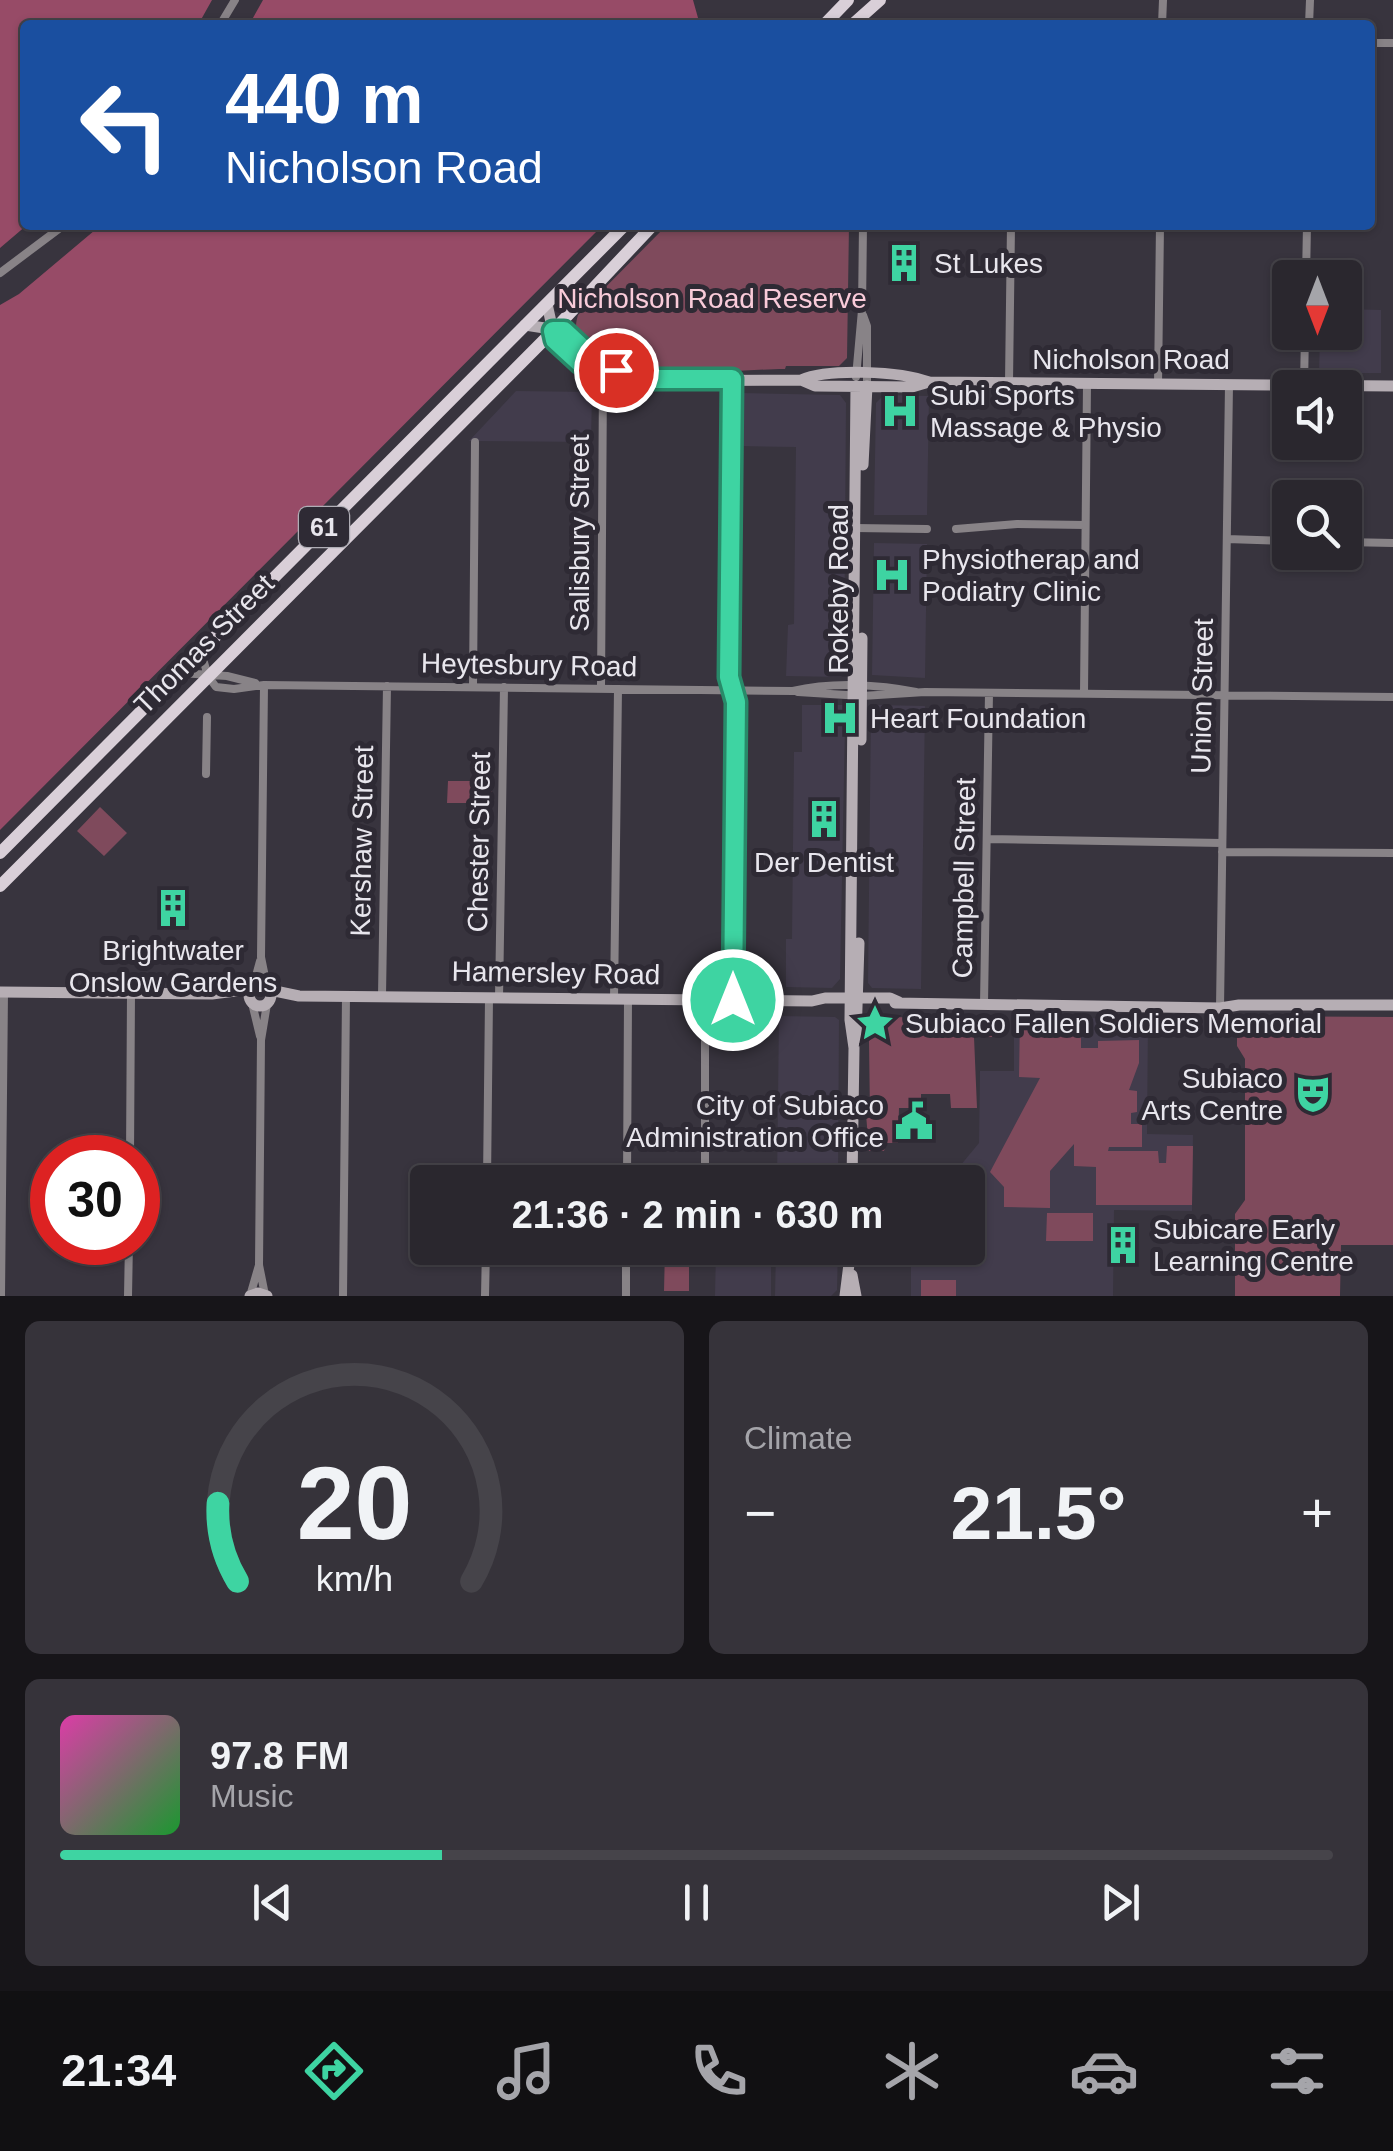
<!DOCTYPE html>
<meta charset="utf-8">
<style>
body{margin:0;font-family:Helvetica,sans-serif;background:#36333a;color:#f1f3f6;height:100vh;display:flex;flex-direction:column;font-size:38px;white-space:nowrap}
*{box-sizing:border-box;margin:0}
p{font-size:32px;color:#a5a5aa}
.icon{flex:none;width:55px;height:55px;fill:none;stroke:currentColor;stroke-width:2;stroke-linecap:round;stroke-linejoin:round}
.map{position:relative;height:1296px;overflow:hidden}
.side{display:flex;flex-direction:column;gap:25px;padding:25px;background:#171519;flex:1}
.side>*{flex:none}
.guide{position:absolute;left:20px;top:20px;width:1355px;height:210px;border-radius:10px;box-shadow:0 2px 8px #0004,0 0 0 2px #46444a;background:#1a4fa0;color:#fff;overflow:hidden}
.needle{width:65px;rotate:180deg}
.fabs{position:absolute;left:1272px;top:260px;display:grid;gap:20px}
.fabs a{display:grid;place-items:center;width:90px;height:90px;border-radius:10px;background:#2a272e;box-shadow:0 2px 8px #0004,0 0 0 2px #46444a;font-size:50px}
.speed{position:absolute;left:30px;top:1135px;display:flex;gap:20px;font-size:50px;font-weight:700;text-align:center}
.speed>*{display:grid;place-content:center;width:130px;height:130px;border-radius:50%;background:#2a272e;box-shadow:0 2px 8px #0004,0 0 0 2px #46444a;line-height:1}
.speed .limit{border:15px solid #d22;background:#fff;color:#111}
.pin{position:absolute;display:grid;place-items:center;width:85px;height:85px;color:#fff;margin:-42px;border:5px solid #fff;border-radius:50%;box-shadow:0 2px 10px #0007}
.me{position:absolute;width:110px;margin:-55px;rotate:0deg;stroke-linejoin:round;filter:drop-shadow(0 0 8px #0008)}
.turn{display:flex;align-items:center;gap:35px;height:210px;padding:0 40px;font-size:45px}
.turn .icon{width:130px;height:130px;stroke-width:2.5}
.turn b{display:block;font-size:70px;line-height:85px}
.big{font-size:75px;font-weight:600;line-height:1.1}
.side .widget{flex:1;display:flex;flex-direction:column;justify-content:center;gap:15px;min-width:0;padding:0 35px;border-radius:15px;background:#36333a}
.side .dial{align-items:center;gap:0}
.dial svg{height:260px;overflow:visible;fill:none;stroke:#46444a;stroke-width:7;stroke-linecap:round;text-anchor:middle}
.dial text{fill:#f1f3f6;stroke:none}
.song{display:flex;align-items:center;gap:30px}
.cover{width:120px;height:120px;border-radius:15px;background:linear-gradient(135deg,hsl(320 70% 55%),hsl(130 70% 35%))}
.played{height:10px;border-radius:5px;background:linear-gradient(90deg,#3ed4a2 30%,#46444a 30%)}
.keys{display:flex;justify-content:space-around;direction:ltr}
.heat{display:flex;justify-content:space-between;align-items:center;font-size:55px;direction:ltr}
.side .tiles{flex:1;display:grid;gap:25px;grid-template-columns:1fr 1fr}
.widget:last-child{grid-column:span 2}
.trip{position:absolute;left:410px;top:1165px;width:575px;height:100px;border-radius:10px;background:#2a272e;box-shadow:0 2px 8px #0004,0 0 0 2px #46444a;font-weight:600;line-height:100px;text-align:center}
.tabs{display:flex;height:160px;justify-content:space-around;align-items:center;background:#111012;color:#a5a5aa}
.tabs .icon{width:70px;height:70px}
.tabs .current{color:#3ed4a2}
.tabs b{font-size:45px;color:#f1f3f6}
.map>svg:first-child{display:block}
</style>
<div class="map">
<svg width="1393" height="1296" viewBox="0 0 1393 1296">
<rect width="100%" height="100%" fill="#38343e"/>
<path fill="#423c4c" d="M1345,309L1381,310V373H1319L1320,333L1345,332Z
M516,391L592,392L591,442L469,441Z
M741,393L840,395L846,403L844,674L841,677L786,676L788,625L794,624L796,447L741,446Z
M884,395L929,396L927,515H874L876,403Z
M874,543L927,544L925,678L872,675Z
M802,705H843L845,724L840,979L832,988L786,987V939H792L794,752H802Z
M876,705L925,706L921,989L872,988L868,983L871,710Z
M779,1016L835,1017L839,1020L838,1182H777Z
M1014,1017L1148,1019L1147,1134L1193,1135L1192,1211L1114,1210L1113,1296H911V1248H968V1182H920V1166H960L979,1143L980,1071H1014Z
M716,1248H771V1296H715Z
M776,1248H838L837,1290L831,1296H775Z"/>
<path fill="#7f4a5c" d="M667,225H849L847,358L839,366H786L785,369C736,369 661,381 615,365C606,362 598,354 590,347C578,337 573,331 578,315Z
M448,781H492V803H447Z
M100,807L127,833L104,856L77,831Z
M1237,1016L1393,1017V1245H1341L1340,1296H1235V1214L1245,1200V1059L1237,1046Z
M890,1017L993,1019L992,1037H974L977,1108H951L950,1094H921V1108H899L898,1143H886L884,1151H869L866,1114H870L869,1041Z
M1020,1017L1081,1018V1048H1098V1041L1139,1040V1063L1129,1090L1137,1091V1112L1131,1113V1124H1142V1147H1109L1108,1151H1158L1159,1163H1166L1167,1146H1193L1192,1205H1096V1167L1074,1166V1144L1050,1171V1208L1004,1207V1187L990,1172L1040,1078L1019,1077Z
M1047,1213H1093V1241H1046Z
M665,1249H689V1291H664Z
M921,1280H956V1296H921Z"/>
<path fill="#974b67" d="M0,0H212L198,25H25L27,225L0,248Z
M263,0H693L700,25H249Z
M101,225H603L0,830V305L19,294Z"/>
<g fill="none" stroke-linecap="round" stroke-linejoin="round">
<path stroke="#888387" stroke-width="8" d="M220,25L235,0
M1162,25L1163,0
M1309,25L1310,0
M1370,43H1393
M0,273L64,225
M1306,278L1307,225
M863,315L867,326V386
M856,377L862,310L863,225
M732,379L729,677L736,702L733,1000
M1009,383L1011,225
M1158,385L1160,225
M1304,386L1305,332
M855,528L927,529
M956,529L1017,524L1085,525
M1227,539L1290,541
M1345,542L1393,543
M201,652L208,676L216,687L234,689L264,685L793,691C830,682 879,684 916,692
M180,673L227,676L255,683
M264,685L261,957L267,987
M473,687L475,442
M601,689L603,378
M798,692L862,696L925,692L1393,697
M1084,693L1087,384
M206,774L207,717
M987,839L1222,843
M1222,852L1393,853
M253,987L260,961
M382,996L387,686
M499,998L504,687
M614,999L618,689
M252,1003L260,1036
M984,1004L989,693
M1220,1008L1229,385
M130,1158L131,993
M487,1182L489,998
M627,1182L628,999
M705,1182V999
M265,1295L259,1265L261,1040L267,1004
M1,1296L4,992
M128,1296L129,1242
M250,1296L259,1265
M343,1296L346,996
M485,1296L486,1248
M626,1296V1248"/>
<path stroke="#b6aeb4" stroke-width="11" d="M547,304L555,340L591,371L616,381L801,380L815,386L912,387L929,382L1393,386
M525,325L564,331L602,364L641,377
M801,380C829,368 900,371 929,382
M863,465L867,386
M861,740L862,638
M249 995a11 11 0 1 1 22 0a11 11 0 1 1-22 0Z
M270,990L299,996L812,1001L825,998H890L899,1002
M0,992L212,994L251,989
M895,1003L1220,1008L1239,1005H1393
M856,1039L859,943
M852,1182L854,1048L850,1020L856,386
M852,1275L856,1296
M250,1296L258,1293L267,1296
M845,1296L851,1248"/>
<path stroke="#d9cfd8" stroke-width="12" d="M824,25L848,0
M852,25L880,0
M0,853L625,225
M0,886L553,331L653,225"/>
</g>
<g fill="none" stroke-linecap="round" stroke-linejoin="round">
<g stroke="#288a69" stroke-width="25">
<path id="route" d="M616,370L595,360L564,331H553L555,340L580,363L608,379H732L729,677L736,702L733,1000"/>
</g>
<use href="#route" stroke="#3ed4a2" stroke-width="18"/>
</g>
<defs>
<g id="building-bare" transform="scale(3)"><path d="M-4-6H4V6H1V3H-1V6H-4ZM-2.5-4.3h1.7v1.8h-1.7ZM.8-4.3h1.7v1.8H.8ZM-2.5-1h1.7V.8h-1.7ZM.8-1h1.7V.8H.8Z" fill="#3ed4a2" stroke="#2e2a34" stroke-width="2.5" paint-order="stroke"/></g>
<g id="hospital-bare" transform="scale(3)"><path d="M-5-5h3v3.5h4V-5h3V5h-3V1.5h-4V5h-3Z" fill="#3ed4a2" stroke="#2e2a34" stroke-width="2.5" paint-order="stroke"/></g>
<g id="sight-bare" transform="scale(3)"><path d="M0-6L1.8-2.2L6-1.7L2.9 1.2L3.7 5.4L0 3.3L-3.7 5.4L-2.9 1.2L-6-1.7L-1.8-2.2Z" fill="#3ed4a2" stroke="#2e2a34" stroke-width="2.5" paint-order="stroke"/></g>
<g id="theatre-bare" transform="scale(3)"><path d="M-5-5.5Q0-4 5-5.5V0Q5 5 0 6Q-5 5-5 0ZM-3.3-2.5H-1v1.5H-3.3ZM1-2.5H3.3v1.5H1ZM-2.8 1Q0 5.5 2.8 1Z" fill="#3ed4a2" stroke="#2e2a34" stroke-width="2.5" paint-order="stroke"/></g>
<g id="civic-bare" transform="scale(3)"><path d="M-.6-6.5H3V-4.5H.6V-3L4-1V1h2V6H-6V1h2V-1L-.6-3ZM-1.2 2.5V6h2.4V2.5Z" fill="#3ed4a2" stroke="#2e2a34" stroke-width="2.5" paint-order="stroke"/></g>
</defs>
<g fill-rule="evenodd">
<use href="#building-bare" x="904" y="263"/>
<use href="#hospital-bare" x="900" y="411"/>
<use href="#hospital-bare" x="892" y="575"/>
<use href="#hospital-bare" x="840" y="718"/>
<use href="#building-bare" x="824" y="819"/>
<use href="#building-bare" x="173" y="908"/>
<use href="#sight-bare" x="875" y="1023"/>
<use href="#theatre-bare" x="1313" y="1094"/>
<use href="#civic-bare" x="914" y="1121"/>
<use href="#building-bare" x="1123" y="1245"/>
</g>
<g text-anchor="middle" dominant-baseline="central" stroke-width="10" stroke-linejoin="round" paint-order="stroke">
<rect fill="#2e2a34" stroke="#b0aeb6" stroke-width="2.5" x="299" y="507" width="50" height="40" rx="8"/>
<g font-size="25" font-weight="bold" fill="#e8e6ed">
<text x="324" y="527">61</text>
</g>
<g font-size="28" fill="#e8e6ed" stroke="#2e2a34" text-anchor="start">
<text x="934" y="263">St Lukes</text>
<text x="930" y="395">Subi Sports<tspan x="930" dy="32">Massage &amp; Physio</tspan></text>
<text x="922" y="559">Physiotherap and<tspan x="922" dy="32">Podiatry Clinic</tspan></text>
<text x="870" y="718">Heart Foundation</text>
<text x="824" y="862" text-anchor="middle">Der Dentist</text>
<text x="173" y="950" text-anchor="middle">Brightwater<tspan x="173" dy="32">Onslow Gardens</tspan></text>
<text x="905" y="1023">Subiaco Fallen Soldiers Memorial</text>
<text x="1283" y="1078" text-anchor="end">Subiaco<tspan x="1283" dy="32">Arts Centre</tspan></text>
<text x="884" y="1105" text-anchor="end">City of Subiaco<tspan x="884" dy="32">Administration Office</tspan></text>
<text x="1153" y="1229">Subicare Early<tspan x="1153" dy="32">Learning Centre</tspan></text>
</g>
<g font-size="28" fill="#f9cbd9" stroke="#2e2a34">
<text x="712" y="298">Nicholson Road Reserve</text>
</g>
<g font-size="28" fill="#e8e6ed" stroke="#2e2a34">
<text x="1131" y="359">Nicholson Road</text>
<text transform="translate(579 533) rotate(-90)">Salisbury Street</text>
<text transform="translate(838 589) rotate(-90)">Rokeby Road</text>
<text transform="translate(204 644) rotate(-45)">Thomas Street</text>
<text transform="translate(529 665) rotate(1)">Heytesbury Road</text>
<text transform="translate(1202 696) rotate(-89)">Union Street</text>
<text transform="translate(362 841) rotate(-89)">Kershaw Street</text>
<text transform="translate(479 842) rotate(-89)">Chester Street</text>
<text transform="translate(964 878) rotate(-89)">Campbell Street</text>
<text transform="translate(556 973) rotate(1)">Hamersley Road</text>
</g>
</g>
</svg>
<div class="fabs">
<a><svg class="needle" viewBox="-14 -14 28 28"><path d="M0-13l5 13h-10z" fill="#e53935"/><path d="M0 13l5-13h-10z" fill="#a5a5aa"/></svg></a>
<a><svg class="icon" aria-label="sound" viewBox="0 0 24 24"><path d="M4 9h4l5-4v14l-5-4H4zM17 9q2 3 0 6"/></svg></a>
<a><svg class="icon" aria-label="search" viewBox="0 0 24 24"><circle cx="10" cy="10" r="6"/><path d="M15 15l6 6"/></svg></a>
</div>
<div class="speed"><div class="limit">30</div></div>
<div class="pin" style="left:616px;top:370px;background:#d93025"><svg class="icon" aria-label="arrive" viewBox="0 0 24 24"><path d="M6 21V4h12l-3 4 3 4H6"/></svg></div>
<svg class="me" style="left:733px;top:1000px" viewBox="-20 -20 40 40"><circle r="17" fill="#3ed4a2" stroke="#fff" stroke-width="3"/><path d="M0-11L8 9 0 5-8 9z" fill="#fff"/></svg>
<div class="trip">21:36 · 2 min · 630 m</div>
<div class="guide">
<div class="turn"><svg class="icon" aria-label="left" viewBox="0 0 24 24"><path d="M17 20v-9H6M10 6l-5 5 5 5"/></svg><div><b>440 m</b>Nicholson Road</div></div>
</div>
</div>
<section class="side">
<div class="tiles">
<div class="widget dial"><svg viewBox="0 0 100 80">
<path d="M14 69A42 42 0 1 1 86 69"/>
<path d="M14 69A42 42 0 0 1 8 45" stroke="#3ed4a2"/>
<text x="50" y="56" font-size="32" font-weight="700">20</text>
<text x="50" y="72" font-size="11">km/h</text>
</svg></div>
<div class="widget"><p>Climate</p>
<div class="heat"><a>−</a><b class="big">21.5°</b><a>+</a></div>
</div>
<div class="widget">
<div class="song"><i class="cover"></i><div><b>97.8 FM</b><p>Music</p></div></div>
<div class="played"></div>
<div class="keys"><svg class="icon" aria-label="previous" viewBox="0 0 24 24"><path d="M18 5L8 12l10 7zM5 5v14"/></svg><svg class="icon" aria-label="pause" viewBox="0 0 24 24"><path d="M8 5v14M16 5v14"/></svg><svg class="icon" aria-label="next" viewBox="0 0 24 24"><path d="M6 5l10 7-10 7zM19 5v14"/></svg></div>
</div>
</div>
</section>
<nav class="tabs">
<b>21:34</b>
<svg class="icon current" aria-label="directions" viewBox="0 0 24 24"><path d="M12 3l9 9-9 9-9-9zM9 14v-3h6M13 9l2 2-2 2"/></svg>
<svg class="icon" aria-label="music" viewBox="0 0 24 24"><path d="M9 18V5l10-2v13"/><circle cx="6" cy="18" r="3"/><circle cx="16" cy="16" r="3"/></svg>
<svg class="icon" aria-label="phone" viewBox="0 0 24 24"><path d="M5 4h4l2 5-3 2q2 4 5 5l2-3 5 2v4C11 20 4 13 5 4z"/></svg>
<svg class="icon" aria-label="climate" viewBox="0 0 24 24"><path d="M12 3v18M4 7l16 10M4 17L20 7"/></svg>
<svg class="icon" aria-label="car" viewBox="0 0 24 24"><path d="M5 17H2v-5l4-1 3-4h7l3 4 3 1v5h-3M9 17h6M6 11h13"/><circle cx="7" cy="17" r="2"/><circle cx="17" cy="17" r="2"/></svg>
<svg class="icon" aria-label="filters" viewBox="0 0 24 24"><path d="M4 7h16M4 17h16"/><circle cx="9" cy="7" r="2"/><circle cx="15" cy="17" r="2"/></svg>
</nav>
